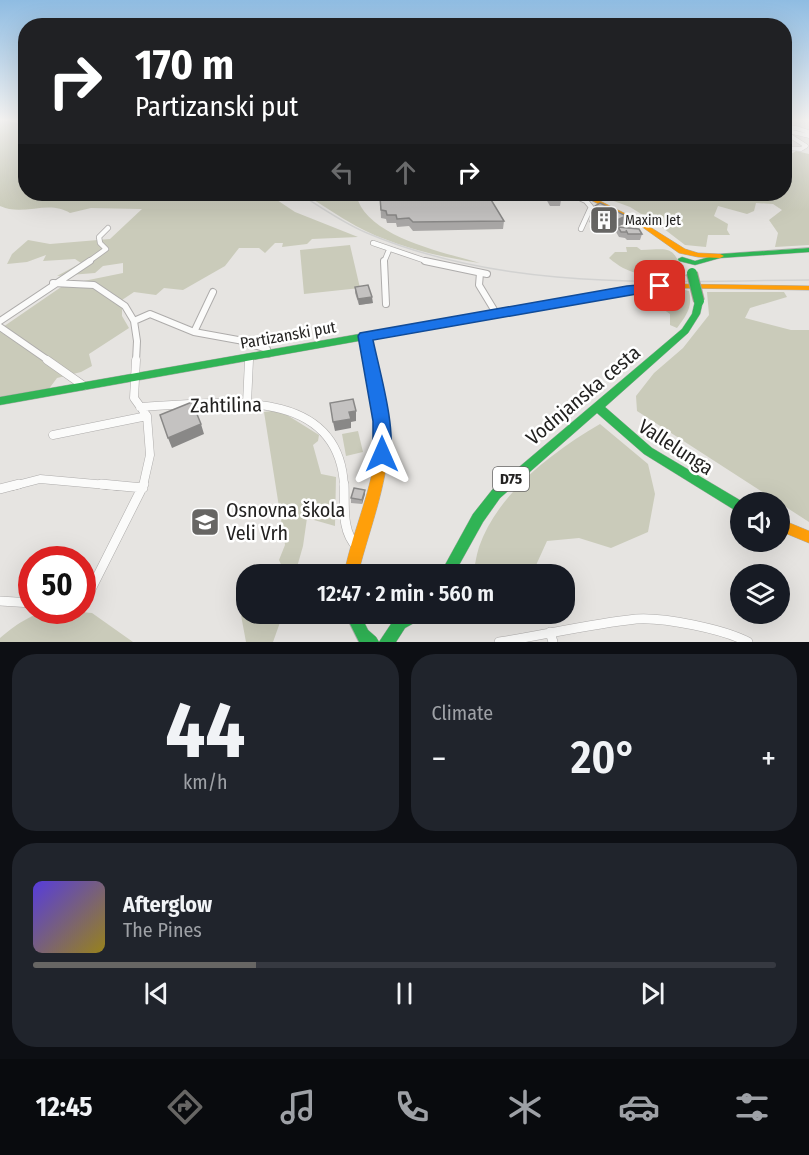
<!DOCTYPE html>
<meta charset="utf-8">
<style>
body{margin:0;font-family:"Fira Sans Condensed",sans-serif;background:#20242c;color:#f1f3f6;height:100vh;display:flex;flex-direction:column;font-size:22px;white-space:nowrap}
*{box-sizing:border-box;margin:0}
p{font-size:20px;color:#9ea1a6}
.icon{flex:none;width:33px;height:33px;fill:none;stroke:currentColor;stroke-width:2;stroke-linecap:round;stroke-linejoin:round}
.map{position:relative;height:642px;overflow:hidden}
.panel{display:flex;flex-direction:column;gap:12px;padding:12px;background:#0d0f14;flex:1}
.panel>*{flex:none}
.guide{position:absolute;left:18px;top:18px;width:774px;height:183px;border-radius:24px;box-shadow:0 6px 24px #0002;background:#202124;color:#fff;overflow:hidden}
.buttons{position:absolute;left:730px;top:492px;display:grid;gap:12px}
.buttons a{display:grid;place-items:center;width:60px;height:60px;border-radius:50%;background:#171b24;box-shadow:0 6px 24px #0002;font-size:30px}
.speed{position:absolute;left:18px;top:546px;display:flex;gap:12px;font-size:30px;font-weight:700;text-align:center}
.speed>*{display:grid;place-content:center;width:78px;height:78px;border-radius:50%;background:#171b24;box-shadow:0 6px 24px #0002;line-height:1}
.speed .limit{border:9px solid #d22;background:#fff;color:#111}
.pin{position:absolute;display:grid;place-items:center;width:51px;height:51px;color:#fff;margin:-26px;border-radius:12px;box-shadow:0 3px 9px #0006}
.me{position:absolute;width:66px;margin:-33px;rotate:0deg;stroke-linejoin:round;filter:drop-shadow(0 0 4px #0008)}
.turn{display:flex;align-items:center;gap:21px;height:126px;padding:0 18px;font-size:27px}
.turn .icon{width:78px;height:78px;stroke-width:2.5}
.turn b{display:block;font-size:42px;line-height:51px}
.lanes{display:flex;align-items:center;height:57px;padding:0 18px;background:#0003;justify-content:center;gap:30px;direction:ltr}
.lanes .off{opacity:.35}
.big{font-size:45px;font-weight:600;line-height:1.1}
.panel .tile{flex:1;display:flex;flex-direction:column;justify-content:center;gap:9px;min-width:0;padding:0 21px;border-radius:24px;background:#20242c}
.panel .dial{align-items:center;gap:0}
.dial b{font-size:78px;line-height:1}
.song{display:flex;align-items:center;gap:18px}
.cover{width:72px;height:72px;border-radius:9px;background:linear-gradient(135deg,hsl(250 70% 55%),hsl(50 70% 35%))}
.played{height:6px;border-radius:3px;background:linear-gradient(90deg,#676664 30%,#363941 30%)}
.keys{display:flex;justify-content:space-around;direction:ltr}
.heat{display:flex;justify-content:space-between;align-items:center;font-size:33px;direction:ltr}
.panel .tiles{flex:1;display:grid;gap:12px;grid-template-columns:1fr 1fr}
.tile:last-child{grid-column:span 2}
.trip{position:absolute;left:236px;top:564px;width:339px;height:60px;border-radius:24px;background:#171b24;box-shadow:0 6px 24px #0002;font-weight:600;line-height:60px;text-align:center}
.menu{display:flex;height:96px;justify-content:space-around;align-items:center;background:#090b0e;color:#9ea1a6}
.menu .icon{width:42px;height:42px}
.menu .selected{color:#676664}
.menu b{font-size:27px;color:#f1f3f6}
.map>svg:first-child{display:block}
</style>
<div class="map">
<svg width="809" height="642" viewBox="0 0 809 642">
<rect width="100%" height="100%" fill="#e6e4e1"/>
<path fill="#cacbba" d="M0,120L25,124L26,194H268L295,212L358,237L312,239L307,244L282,247L283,243H275L265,253L259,248H239L225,266L183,290L164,288L156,295L134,292L122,300V316L129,328L89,354L92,366L81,372L57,378L48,390L0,399V329L64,285L123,273V263L103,266L95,273L57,276L81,263L75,259L43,261L46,255L27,262L7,264L12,254L28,240L50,244L110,239L142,209L91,208L70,213C49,199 23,217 0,206Z
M796,151L809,154V245L775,247L778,233L769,220L782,210L773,204L756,203L754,211L747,214L718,206L714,216L728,224L727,230L730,235H708L706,247L685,245L659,225L630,207L595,194H784L785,152L793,153Z
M304,194H356C365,237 443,252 480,263C439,257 393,246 356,226C338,216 321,204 304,194Z
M350,245L360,288L304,294L300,250Z
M626,247H637L641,250C673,249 671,245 686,276C656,275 634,280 609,258L615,252H627Z
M681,289L689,291C693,307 686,316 677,328L670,325V314L660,307L655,299L639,294Z
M707,292H784L787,297L750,308L745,318L791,330H809V522L637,411L636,396L654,373L683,348L709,315Z
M279,410L319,435L318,441L313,445L321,474L336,477L335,526L307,518L303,546L295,574H281L284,571L279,560L285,545L264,412Z
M600,424L648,464L655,494L648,532L611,548L579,538L547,541L532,574H473C475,566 476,556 479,547C498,493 552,452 600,424Z
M358,431L363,452L346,456L342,434Z
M246,591V614H283L273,642H246L238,599Z
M60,610L92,613L133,642H0V638C18,623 36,610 60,610Z"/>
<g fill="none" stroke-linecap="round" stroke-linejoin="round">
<g stroke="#aeacab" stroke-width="4.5">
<path id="street-far4" d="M784,123L790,121L786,120
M784,128H796L809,132
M788,131L809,136
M784,132L806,146L801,149L784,148"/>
</g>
<g stroke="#aeacab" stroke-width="6">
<path id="street-far3" d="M571,194L586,201L591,207L581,229
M373,243L429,262
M88,262L106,249L100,243L99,237L108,228
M384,262L389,250"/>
</g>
<g stroke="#aeacab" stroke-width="8">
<path id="street-far2" d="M384,261L386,304
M425,261L487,274
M480,273L479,285L496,313
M53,283L94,285L125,306L134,321L137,341L136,361
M0,321L90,261
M134,321L150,314L194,332L238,340L267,349L268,354
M0,327L49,361
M194,332L213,292
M249,361V357"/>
</g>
<g stroke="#aeacab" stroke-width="9">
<path id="street-far1" d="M47,360L84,386
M136,360L134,398L147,416L150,455L143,486
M247,403L249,360
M140,407C212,404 339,381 344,486
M53,435L147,416
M13,486L40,479L118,486"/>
</g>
<g stroke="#aeacab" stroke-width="10">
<path id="street" d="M101,484L143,488
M344,484C345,506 341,531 357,547
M0,489L19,484
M0,601L32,603
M82,607L144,484
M550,632L553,642
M499,642C544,635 590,624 636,619C664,617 723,629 748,642"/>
</g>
<g stroke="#aeacab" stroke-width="1">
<path id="fast" d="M809,248V252L720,258L695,265L679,261L678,259L682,257L695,261L720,254Z
M679,284L683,286L682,288L633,292L0,405V397L633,286Z
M699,298L703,301L700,314L688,333L605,407L652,448L743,502H741V514L644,454L597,413L500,498L483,522L454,574H440L473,514L492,490L682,329L692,314L695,301Z
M345,614H360L368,630L376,637L379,642H359Z
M402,614H423L421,619L405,628L396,642H379L395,618Z"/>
</g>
<g stroke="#aeacab" stroke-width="1">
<path id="slow" d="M579,194H586L642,222L685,249L698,253L720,254L724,256L720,258L698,257L679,253L638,224Z
M676,284L809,286V290L679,288L675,286Z
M365,333L370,336C377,366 387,395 389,426C391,477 370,526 358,574H344C353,529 374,487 377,440C379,405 368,370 360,336Z
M780,519L809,531V543L780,531Z"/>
</g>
<use href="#street-far4" stroke="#fbfbfa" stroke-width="4"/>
<use href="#street-far3" stroke="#fbfbfa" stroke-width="4.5"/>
<use href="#street-far2" stroke="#fbfbfa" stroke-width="6"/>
<use href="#street-far1" stroke="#fbfbfa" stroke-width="8"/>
<use href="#street" stroke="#fbfbfa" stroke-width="9"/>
<use href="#fast" fill="#30b455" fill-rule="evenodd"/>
<use href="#slow" fill="#ff9f0a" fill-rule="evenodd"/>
<path stroke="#d2d2d1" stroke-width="1.5" d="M300,194C322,208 343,223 367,233C506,292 661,281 809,280"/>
<g stroke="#ab9e96" stroke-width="12" stroke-linecap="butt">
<path id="fast-bridge" d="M692,273L699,301"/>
</g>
<use href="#fast-bridge" stroke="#30b455" stroke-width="10"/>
</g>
<path fill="#a9a7a6" d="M547,194L561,200L560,206H550L546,199Z
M380,197L484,198L504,221L503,229L413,231L409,226L397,227L396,223H387L386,219L381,218Z
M593,210L626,216L624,224L614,228L613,225H605L598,228L589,222Z
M618,227L642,234L640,240H627L625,238L619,237L616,232Z
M355,287L373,303L359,305L355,293Z
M365,494L362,504L351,503V498Z"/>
<path fill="#898887" d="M626,216L624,224L614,228L617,220Z
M607,217L605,225L598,228L600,219Z
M372,297L373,303L359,305L358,299Z
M356,411V421L351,422V428L335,431L333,422L349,412Z
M201,424L204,434L172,448L168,438Z
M365,490V494L362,504V500Z"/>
<path fill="#c4c2c1" stroke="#898887" stroke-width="1.5" d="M431,194H481L484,198H490L504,221L413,222L409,218L397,219L396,215H387L386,211L381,210L380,197Z
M547,194H556L561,200H551Z
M600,203L626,216L617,220L615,217H607L600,219L591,214L596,211L593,210L595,206Z
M618,227L639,229L642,234H628L626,230L627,232H621Z
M368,285L372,297L358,299L355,287Z
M353,399L356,411L349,412L351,419L333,422L330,403Z
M192,402L201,424L168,438L160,415Z
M354,488L365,490L362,500L351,498Z"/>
<linearGradient id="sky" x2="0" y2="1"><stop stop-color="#8fbce2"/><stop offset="0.57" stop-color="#f4f3f2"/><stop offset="1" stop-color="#f4f3f2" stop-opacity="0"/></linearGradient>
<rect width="809" height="210" fill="url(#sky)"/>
<path fill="#1a73e8" stroke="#114b97" stroke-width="1.5" d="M660,283L667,286L665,289L373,340C378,365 399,437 388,459L382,461L375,459L373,454V421L358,336L360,333L627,286Z"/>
<defs>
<g id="building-square" transform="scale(1.5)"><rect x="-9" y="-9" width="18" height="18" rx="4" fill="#676664" stroke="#fff"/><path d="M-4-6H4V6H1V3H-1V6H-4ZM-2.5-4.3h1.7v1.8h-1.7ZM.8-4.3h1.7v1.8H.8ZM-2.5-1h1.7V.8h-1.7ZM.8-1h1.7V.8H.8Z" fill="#fff"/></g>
<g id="school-square" transform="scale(1.5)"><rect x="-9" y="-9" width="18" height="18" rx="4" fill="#676664" stroke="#fff"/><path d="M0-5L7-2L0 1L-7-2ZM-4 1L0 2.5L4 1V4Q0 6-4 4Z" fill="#fff"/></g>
</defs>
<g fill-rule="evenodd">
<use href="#building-square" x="604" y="220"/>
<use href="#school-square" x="205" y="522"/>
</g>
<g text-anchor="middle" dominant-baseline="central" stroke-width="5" stroke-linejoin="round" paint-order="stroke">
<g font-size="14" fill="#232221" stroke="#fff" text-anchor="start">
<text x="625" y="220">Maxim Jet</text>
</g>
<rect fill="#fff" stroke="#656464" stroke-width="1.5" x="493" y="467" width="36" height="24" rx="4.5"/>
<g font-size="15" font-weight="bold" fill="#232221">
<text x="511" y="479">D75</text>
</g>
<g font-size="16" fill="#232221" stroke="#fff">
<text transform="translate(288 335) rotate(-10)">Partizanski put</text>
</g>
<g font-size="20" fill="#232221" stroke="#fff">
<text transform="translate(583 395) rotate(-40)">Vodnjanska cesta</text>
<text transform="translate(226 405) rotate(-1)">Zahtilina</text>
<text transform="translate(676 447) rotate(33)">Vallelunga</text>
</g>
<g font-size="20" fill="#232221" stroke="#fff" text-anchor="start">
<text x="226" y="510">Osnovna škola<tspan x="226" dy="23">Veli Vrh</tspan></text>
</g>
</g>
</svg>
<div class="buttons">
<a><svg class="icon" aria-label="sound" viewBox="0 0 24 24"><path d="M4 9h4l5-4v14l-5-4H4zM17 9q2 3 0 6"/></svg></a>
<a><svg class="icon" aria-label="layers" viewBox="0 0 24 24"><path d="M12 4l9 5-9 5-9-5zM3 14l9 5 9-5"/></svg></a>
</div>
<div class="speed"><div class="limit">50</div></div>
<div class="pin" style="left:660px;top:286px;background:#d93025"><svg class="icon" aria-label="arrive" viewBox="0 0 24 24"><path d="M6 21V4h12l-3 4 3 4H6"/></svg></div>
<svg class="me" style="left:382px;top:454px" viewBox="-20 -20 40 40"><path d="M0-17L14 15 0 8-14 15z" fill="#1a73e8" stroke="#fff" stroke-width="4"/></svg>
<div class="trip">12:47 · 2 min · 560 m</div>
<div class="guide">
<div class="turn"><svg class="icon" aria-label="right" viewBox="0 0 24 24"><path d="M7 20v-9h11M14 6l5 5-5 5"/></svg><div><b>170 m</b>Partizanski put</div></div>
<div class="lanes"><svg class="icon off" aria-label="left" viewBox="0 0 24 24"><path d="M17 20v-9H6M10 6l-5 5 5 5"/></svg><svg class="icon off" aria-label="ahead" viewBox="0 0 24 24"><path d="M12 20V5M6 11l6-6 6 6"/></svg><svg class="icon" aria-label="right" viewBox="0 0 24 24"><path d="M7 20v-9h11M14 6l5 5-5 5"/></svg></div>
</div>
</div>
<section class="panel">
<div class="tiles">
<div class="tile dial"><b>44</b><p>km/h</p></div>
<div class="tile"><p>Climate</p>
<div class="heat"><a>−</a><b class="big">20°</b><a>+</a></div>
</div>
<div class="tile">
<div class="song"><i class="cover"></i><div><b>Afterglow</b><p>The Pines</p></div></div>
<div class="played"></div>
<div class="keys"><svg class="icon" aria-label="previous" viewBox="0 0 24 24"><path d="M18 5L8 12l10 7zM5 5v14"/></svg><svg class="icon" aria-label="pause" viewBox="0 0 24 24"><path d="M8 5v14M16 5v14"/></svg><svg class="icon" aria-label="next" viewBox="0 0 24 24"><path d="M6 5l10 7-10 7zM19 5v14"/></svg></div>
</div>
</div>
</section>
<nav class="menu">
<b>12:45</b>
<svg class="icon selected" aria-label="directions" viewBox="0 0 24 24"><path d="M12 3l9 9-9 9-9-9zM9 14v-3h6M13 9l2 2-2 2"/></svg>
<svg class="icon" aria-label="music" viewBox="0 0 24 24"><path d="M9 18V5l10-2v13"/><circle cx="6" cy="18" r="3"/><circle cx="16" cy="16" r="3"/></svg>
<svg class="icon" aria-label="phone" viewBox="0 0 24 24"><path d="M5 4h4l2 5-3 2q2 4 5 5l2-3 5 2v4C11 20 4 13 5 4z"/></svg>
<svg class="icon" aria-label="climate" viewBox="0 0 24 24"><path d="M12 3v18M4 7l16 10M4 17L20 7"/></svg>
<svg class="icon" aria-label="car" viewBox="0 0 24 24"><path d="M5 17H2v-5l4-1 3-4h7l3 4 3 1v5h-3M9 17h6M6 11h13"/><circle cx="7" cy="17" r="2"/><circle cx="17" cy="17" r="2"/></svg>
<svg class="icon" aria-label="filters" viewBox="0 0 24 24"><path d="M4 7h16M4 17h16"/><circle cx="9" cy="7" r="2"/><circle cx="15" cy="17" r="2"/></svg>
</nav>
